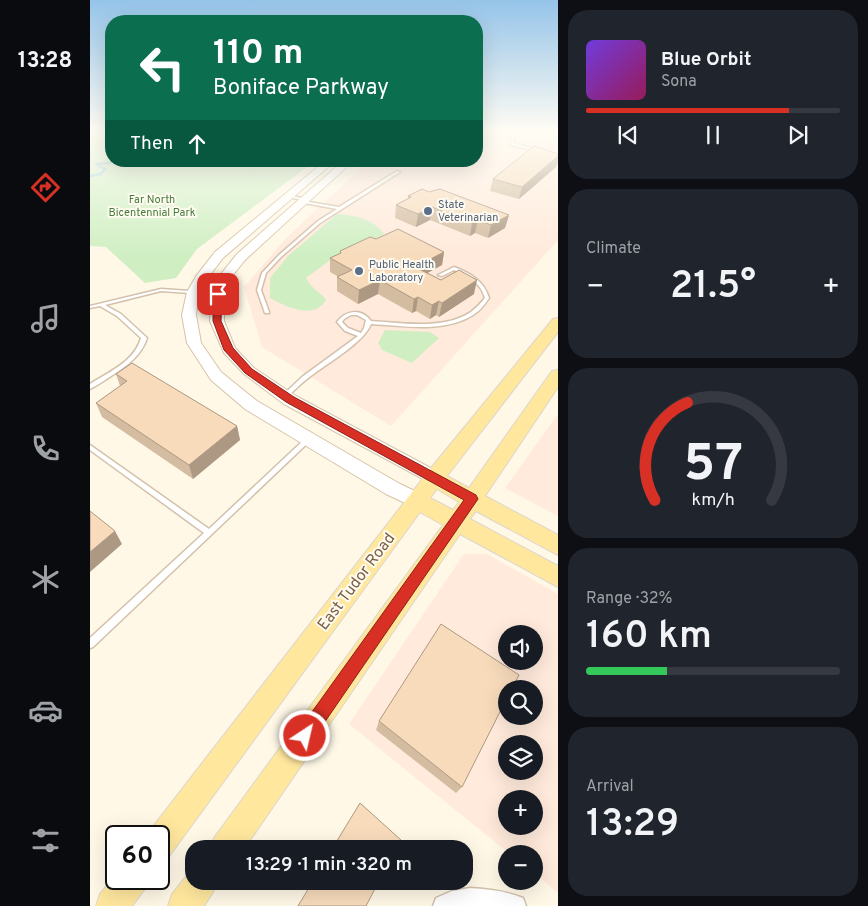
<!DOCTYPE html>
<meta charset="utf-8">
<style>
body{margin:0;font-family:Overpass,sans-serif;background:#20242c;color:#f1f3f6;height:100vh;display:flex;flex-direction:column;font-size:19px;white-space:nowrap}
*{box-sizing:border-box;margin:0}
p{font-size:16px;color:#9ea1a6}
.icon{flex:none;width:28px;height:28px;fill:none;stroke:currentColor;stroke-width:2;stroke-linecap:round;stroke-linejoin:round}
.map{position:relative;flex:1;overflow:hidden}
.drawer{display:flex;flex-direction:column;gap:10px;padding:10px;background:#0d0f14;width:310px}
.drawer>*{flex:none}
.hud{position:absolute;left:15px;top:15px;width:378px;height:152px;border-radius:20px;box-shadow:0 5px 20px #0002;background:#0b6e4f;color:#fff;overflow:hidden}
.tools{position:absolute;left:408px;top:625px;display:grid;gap:10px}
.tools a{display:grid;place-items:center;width:45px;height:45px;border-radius:50%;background:#171b24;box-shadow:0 5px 20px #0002;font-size:25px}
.speed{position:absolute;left:15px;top:825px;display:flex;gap:10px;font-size:25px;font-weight:700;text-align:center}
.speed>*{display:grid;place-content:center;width:65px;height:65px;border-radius:50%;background:#171b24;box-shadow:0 5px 20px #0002;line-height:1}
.speed .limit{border:2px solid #111;border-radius:8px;background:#fff;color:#111}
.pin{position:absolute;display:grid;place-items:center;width:42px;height:42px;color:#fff;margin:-21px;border-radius:10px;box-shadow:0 2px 8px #0006}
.me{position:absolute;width:55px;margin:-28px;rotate:35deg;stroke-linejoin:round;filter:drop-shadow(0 0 4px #0008)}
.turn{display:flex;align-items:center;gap:18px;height:105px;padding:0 25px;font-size:22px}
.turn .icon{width:65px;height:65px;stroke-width:2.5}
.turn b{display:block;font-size:35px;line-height:42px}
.then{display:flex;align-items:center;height:48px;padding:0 25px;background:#0003;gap:10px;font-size:19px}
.big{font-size:38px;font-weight:600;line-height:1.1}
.drawer .card{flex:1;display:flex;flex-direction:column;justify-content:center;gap:8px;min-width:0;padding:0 18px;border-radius:20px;background:#20242c}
.drawer .dial{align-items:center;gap:0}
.dial svg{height:130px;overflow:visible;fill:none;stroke:#363941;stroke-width:7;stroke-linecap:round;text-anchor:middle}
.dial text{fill:#f1f3f6;stroke:none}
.song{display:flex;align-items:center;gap:15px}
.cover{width:60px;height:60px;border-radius:8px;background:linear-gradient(135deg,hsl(260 70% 55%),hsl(330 70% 35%))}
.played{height:5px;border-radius:2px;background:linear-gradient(90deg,#d93025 80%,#363941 80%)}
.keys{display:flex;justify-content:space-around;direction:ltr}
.heat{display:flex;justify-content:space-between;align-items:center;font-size:28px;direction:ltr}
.charge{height:8px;border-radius:4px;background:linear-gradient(90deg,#34c759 32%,#363941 0)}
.trip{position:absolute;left:95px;top:840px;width:288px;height:50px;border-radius:20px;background:#171b24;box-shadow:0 5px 20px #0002;font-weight:600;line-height:50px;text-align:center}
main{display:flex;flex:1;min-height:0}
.menu{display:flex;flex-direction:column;width:90px;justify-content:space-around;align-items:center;background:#090b0e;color:#9ea1a6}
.menu .icon{width:35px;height:35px}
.menu .on{color:#d93025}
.menu b{font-size:22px;color:#f1f3f6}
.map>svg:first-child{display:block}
</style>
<main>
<nav class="menu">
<b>13:28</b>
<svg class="icon on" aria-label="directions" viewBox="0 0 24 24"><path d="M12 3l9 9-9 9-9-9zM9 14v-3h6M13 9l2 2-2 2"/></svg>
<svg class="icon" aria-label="music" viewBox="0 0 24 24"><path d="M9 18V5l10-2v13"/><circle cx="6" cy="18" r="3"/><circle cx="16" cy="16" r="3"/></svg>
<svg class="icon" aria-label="phone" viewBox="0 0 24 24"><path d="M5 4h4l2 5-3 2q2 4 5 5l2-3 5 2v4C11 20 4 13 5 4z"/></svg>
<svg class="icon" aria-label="climate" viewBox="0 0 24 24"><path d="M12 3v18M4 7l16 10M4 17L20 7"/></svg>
<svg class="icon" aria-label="car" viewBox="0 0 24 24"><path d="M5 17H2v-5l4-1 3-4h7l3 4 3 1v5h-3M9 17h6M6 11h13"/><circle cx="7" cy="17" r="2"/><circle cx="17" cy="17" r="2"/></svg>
<svg class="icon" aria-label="filters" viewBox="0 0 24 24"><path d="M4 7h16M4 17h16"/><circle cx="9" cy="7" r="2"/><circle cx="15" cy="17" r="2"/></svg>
</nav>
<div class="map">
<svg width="468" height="906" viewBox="0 0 468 906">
<rect width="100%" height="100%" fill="#fff8e7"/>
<path fill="#ffeadb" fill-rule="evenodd" d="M386,130L468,142V240L301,426L172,347L154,287L198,236L279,161H386Z
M468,414V516L415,488Z
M374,554H397L468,594V893L444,873V854H420L259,724ZM416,634H444V661H416ZM416,689H444V716H416ZM416,744H444V771H416ZM416,799H444V826H416Z"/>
<path fill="#cfefc3" d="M0,130H21V161H225L107,249L86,278L55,283L16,247L0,246Z
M247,214C265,215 284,219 294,234L282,241L254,250L216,278C222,290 230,291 236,300C224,321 195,306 180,298V278L198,256Z
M295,330L340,332L349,338L322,363L292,350L288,343Z"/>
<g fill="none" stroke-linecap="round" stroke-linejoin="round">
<path stroke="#9dccde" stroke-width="2.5" d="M0,176L11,174L15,169L6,164L44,161"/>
<g stroke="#d3c1ab" stroke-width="3">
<path id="lane" d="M397,130H400L425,136L423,143L449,150L447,151L420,145L422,137Z
M307,171L310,172L230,223L191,257L176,273L171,290L179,312V313H175L167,290L172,273L189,255L228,221L247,209L214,203L212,202L213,201L249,207Z
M198,195L216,199L218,200L216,201L199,197H198Z
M364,267C380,273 394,281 399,298C395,304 390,311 383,315C355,333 313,326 281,324C274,343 234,365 217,379C210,384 204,391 197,397H193L192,396L193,395L212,377L268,336L255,331L247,322C256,310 271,308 281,321C311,323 355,330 381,312C386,308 391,303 395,298C390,281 378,277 364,270L352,276L348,275ZM261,315H267L276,320L274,328L271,333L258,328L252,322L254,319Z
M71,289L128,293L130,294L128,295L71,291L15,305L31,314L57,338C51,357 34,368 18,378C12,382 6,386 0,389V384C19,372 45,361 51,338L27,316L10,306L0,308V306Z
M217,437H219L222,439L3,647L0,648V638L114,533L0,450V445L119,529Z"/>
</g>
<g stroke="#d3c1ab" stroke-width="3">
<path id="street" d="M380,888C398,889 416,891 433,898L436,906H343L346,898L362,891Z"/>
</g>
<g stroke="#d6c3a8" stroke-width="2">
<path id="secondary" d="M235,161H245L133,258L117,279L109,292L106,315L111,343L131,372L167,401L310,484L335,496L337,501L335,506L328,509L296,494L155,409L121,380L97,343L92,315L97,292L107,275L125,252Z
M253,161H263L155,260L143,275L134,294V321L145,348L164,368L206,396L350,473L353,478L350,483L344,485L194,404L154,374L134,353L120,321L122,294L131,274L147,254Z"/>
</g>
<g stroke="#ddd6cf" stroke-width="2">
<path id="primary" d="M468,318V332L357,476L379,488L462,371L468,370V387L395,496L468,535V555L386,511L380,519L468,566V587L370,534L154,849H120L124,838L353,525L330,512L80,855L69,859V836H57L58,833L337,473L463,319ZM347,489L369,502L363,510L340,498Z
M104,868V881H128L123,892L114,906H78L82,894L101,870Z
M26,875V879H59L54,890L42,906H6L10,894Z"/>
</g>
<use href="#lane" fill="#fff" fill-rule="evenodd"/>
<use href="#street" fill="#fff" fill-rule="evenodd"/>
<use href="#secondary" fill="#fff" fill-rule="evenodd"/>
<use href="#primary" fill="#ffe79e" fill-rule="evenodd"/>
</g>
<path fill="#d4bca1" d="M468,154V161L466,167L429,199L400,191L403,179Z
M339,192L419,215L415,228L398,238L385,233L380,236L340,220L326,227L305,218L306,205L318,199V196Z
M286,239L354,252L352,265L337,273L351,280L384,294L349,317L346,315L340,319L326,311L322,313L288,294L268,304L247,291V277H249L240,272V258L250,254V251Z
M26,374L147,426L150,440L103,479L12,417L6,403L30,386Z
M289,721L372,787L366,793L286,730Z"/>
<path fill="#ad9983" d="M468,156V161L466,167L429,199L432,187Z
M342,207L340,220L326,227L328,214Z
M419,215L415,228L398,238L401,225Z
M388,220L385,233L380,236L382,223Z
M354,252L352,265L323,281L325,267Z
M290,280L288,294L268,304L269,290Z
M387,280L384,294L349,317L352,303Z
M328,297L326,311L322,313L324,299Z
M349,301L346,315L340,319L342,305Z
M147,426L150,440L103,479L99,465Z
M25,531L32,544L0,572V552Z"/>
<path fill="#f7dbbb" stroke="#ad9983" d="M444,146L468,154V156L432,187L403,179Z
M332,189L339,192L350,189L419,215L401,225L388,220L382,223L342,207L328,214L306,205L321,197L318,196Z
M308,229L354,252L325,267L351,280L369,270L387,280L352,303L349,301L342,305L328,297L324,299L290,280L269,290L247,277L262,270L240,258L251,253L250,251L280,237L286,239Z
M42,363L147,426L99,465L6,403L37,381L26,374Z
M0,511L25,531L0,552Z
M351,624L429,675L422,689H416V700L372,787L289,721Z
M270,803L311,840L307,849H242Z
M223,881H289L276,906H208Z"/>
<linearGradient id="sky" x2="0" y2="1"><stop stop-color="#95c4e9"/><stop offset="0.51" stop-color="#fffcf4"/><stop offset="1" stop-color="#fffcf4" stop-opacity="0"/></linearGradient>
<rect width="468" height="256" fill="url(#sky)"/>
<path fill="#d93025" stroke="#8d1f18" d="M128,291L132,294L131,321L143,348L162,369L204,397L386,495L388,499L221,742L215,744L209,742L207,736L209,730L374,500L196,402L155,373L134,350L123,321V294Z"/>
<g fill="#5c6f8a" stroke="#fffbf0" stroke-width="2">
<circle cx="338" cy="211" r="5"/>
<circle cx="269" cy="271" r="5"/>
</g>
<g text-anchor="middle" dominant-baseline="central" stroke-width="4" stroke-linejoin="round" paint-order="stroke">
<g font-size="11" fill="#467d3c" stroke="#fffbf0">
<text x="62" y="200">Far North<tspan x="62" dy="13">Bicentennial Park</tspan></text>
</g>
<g font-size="11" fill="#4e5e75" stroke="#fffbf0" text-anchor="start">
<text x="348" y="205">State<tspan x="348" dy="13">Veterinarian</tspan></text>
<text x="279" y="265">Public Health<tspan x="279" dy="13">Laboratory</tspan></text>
</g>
<g font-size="16" fill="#7c6147" stroke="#fffbf0">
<text transform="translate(267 582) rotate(-53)">East Tudor Road</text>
</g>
</g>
</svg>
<div class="tools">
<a><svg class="icon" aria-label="sound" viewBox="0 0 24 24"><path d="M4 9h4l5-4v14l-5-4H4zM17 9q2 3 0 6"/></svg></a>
<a><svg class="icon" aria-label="search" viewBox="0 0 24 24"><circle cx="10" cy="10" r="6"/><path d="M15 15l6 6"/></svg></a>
<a><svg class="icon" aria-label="layers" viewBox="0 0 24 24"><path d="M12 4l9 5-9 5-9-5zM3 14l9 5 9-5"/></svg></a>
<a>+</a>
<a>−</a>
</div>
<div class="speed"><div class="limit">60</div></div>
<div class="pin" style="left:128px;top:294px;background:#d93025"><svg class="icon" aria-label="arrive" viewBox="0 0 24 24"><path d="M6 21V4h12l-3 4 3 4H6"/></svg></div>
<svg class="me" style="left:215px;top:736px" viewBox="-20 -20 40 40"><circle r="17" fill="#d93025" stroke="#fff" stroke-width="3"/><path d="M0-11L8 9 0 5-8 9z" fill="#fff"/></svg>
<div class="trip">13:29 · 1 min · 320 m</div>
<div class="hud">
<div class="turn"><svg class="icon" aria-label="left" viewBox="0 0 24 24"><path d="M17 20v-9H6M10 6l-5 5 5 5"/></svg><div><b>110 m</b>Boniface Parkway</div></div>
<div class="then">Then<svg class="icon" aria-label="ahead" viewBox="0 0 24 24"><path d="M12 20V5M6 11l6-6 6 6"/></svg></div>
</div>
</div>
<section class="drawer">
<div class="card">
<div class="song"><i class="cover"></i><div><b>Blue Orbit</b><p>Sona</p></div></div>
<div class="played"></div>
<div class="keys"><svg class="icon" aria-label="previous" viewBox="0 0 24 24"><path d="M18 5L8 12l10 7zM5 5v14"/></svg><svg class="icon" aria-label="pause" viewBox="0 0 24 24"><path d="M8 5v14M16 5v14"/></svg><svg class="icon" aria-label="next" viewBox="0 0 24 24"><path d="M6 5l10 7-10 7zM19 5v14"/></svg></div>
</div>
<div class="card"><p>Climate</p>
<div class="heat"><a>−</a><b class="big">21.5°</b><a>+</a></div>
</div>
<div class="card dial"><svg viewBox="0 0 100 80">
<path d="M14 69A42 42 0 1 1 86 69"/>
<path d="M14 69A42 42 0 0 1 34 9" stroke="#d93025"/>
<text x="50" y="56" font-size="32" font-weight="700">57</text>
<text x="50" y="72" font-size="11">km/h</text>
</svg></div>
<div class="card"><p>Range · 32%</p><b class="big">160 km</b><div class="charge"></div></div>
<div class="card"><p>Arrival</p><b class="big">13:29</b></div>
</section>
</main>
